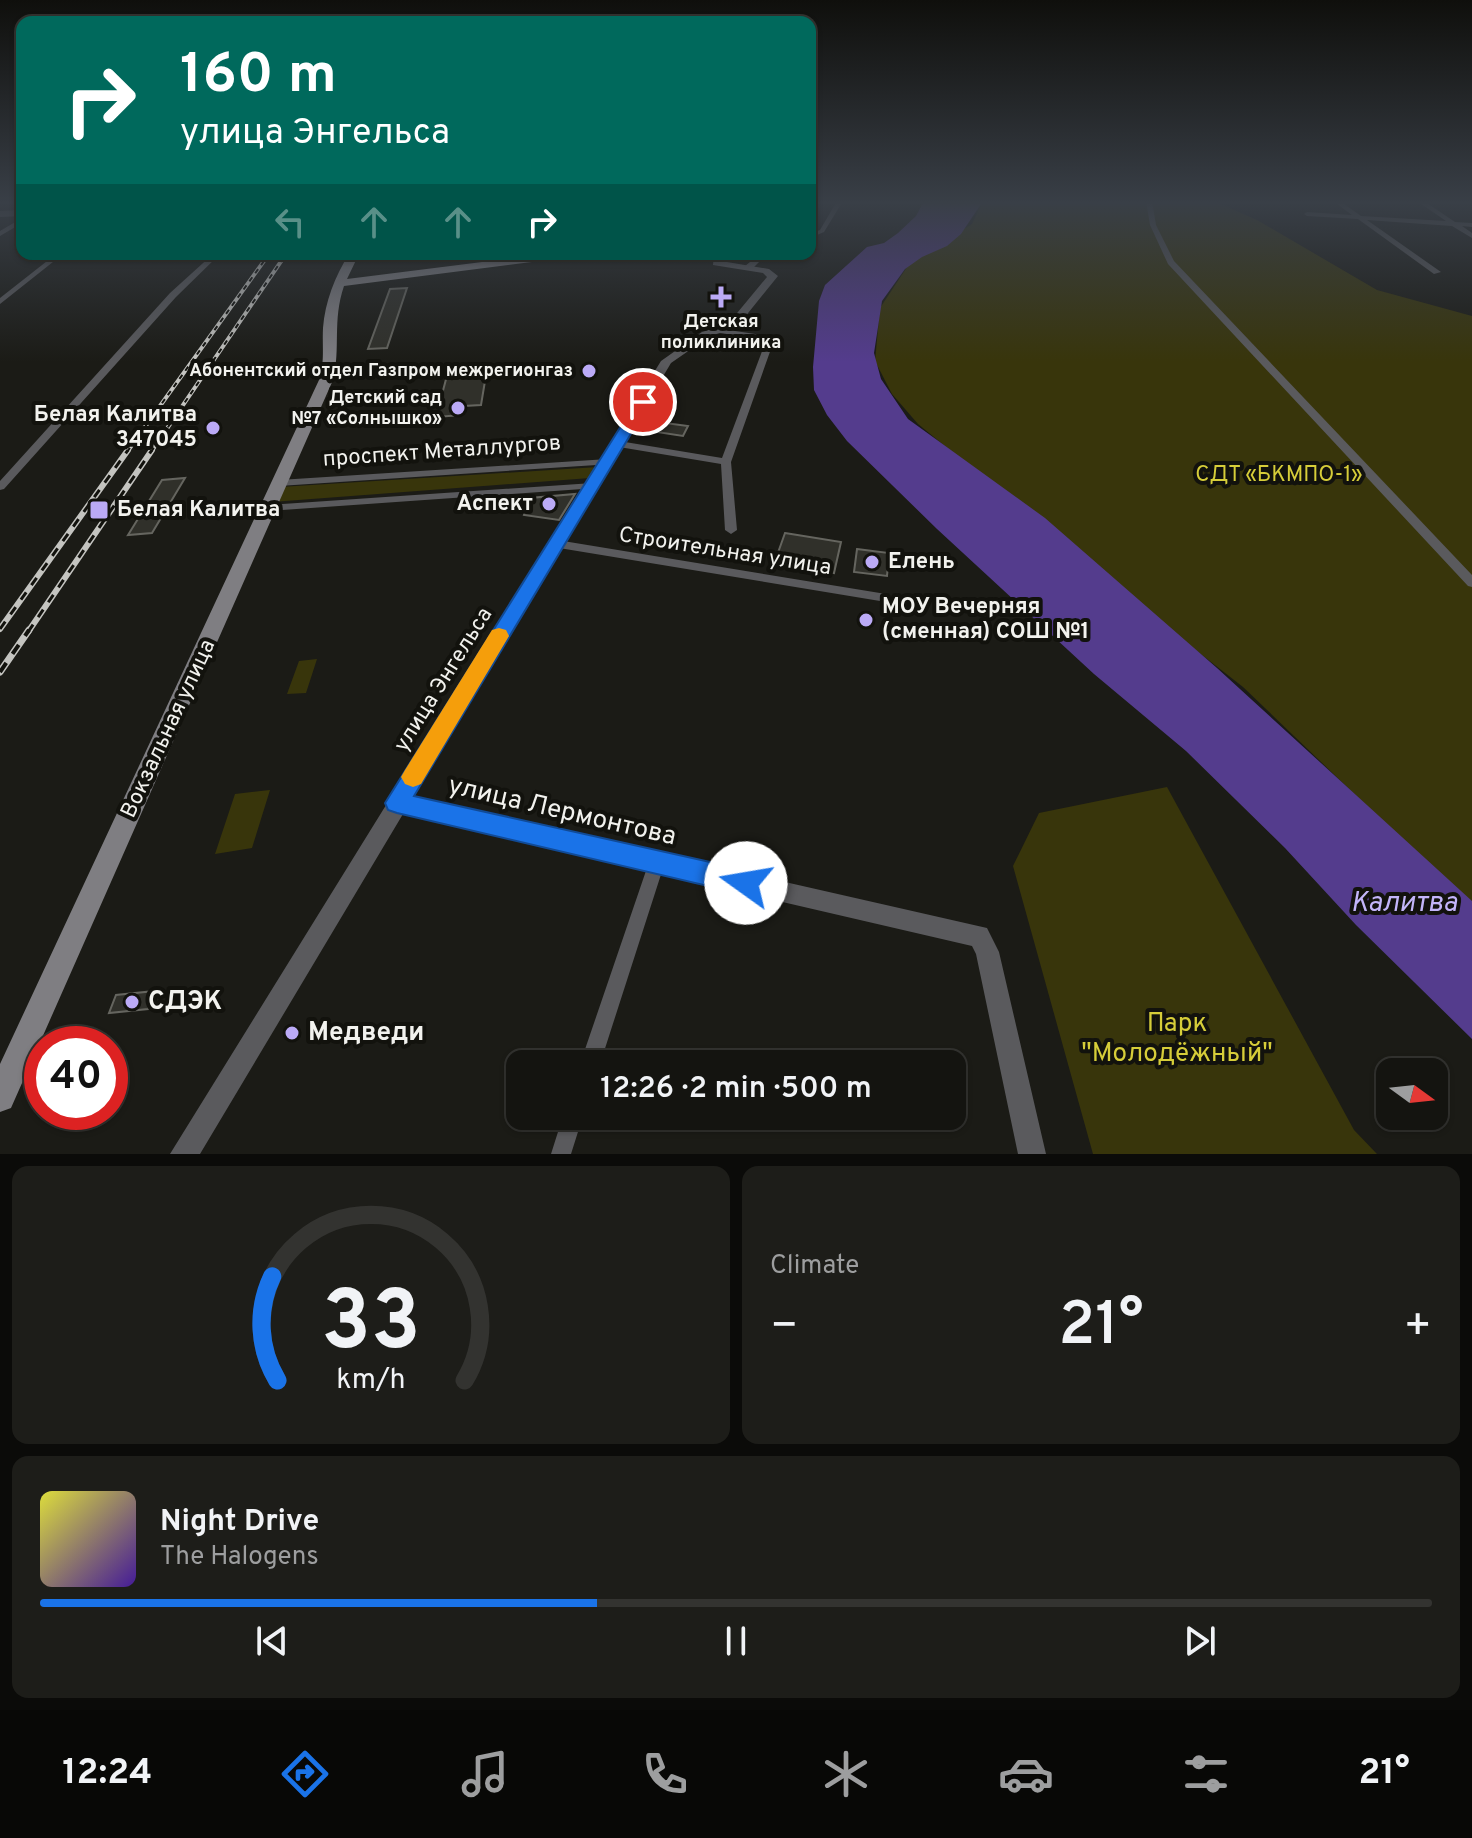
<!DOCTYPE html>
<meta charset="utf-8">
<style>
body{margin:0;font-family:Overpass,sans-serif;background:#1d1d19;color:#f1f3f6;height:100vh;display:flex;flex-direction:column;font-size:30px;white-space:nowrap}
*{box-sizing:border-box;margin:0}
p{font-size:26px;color:#9d9e9f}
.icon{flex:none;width:44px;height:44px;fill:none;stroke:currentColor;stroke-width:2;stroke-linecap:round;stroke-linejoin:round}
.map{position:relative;height:1154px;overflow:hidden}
.side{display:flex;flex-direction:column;gap:12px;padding:12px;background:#0b0b09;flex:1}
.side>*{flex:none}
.top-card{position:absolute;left:16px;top:16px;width:800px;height:244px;border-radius:16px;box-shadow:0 2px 6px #0004,0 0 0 2px #333330;background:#00695c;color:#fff;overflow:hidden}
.needle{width:52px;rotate:105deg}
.tools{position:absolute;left:1376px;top:1058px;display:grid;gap:16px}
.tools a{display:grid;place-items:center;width:72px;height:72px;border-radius:16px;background:#141410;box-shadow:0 2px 6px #0004,0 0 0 2px #333330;font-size:40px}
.speed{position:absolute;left:24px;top:1026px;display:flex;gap:16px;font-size:40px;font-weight:700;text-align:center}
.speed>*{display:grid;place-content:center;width:104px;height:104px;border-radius:50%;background:#141410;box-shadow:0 2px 6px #0004,0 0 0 2px #333330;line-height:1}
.speed .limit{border:12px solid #d22;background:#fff;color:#111}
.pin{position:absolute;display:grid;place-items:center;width:68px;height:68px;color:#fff;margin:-34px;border:4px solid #fff;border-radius:50%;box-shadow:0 2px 8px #0007}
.me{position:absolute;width:88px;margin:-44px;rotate:283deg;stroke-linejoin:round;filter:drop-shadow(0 0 6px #0008)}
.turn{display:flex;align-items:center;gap:28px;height:168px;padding:0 32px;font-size:36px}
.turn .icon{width:104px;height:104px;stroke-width:2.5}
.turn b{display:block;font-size:56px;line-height:68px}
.lanes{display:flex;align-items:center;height:76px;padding:0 32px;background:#0003;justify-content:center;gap:40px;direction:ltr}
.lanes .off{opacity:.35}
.big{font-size:60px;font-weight:600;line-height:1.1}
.side .widget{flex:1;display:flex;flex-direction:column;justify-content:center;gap:12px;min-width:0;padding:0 28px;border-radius:16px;background:#1d1d19}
.side .dial{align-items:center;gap:0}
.dial svg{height:208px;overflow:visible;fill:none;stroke:#333330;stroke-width:7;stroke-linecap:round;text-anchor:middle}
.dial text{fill:#f1f3f6;stroke:none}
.song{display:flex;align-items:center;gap:24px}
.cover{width:96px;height:96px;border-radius:12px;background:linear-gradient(135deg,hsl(60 70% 55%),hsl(260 70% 35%))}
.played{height:8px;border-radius:4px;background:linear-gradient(90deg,#1a73e8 40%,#333330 40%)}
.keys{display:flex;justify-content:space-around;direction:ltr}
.heat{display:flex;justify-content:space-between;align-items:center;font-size:44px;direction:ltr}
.side .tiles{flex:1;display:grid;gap:12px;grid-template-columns:1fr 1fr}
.widget:last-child{grid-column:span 2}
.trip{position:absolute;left:506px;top:1050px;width:460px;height:80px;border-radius:16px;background:#141410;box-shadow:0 2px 6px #0004,0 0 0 2px #333330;font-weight:600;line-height:80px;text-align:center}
.tab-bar{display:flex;height:128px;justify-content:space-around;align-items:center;background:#080806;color:#9d9e9f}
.tab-bar .icon{width:56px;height:56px}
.tab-bar .current{color:#1a73e8}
.tab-bar b{font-size:36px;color:#f1f3f6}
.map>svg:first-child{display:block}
</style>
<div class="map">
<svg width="1472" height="1154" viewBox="0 0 1472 1154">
<rect width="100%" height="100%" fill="#1b1b16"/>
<path fill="#38350b" d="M983,201H1214L1257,220L1377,290L1472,316V907L1243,687L1147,612L918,424L892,394L875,361L880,308L909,264L972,224Z
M598,467L590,478L272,502L280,487Z
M317,659L306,693L287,694L299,661Z
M1167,787L1354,1130L1377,1154H1093L1013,866L1039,813Z
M270,790L252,848L215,854L235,794Z"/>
<path fill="#543c8d" d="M924,201H983L961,234L947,246L922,257L905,269L882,301L874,353L881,379L908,419L1045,518L1217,668L1472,901V1039L1356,925L1285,848L1186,751L1094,674L937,529L847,441L827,415L814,390L813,367L819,301L825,285L867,247L884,243L898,233L916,216Z"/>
<path fill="#30302a" stroke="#65655f" stroke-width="2" d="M407,288L387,348L368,349L390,289Z
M471,367L469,376L486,375L481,405L464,406L462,415L436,417L449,368Z
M650,421L688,426L683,436L644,430Z
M185,478L152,533L128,535L162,480Z
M575,494L559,520L524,515L530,498Z
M785,533L841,542L834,573L774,564Z
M857,549L889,553L887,576L854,572Z
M155,991L148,1009L109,1013L116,995Z"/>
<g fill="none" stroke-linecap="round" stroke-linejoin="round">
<path fill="#5a5a5d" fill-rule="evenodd" d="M837,201H843L824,232L810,238V234L820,230Z
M1146,201H1152L1156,225L1174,261L1472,575V587L1468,586L1168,264L1150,225Z
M1333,201H1340L1361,216L1446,221L1417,201H1424L1455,222L1472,223V227L1462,226L1472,233V238L1452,226L1367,220L1441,272L1434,274L1358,219L1307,216L1304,214L1307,212L1352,215Z
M22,218V223L0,236V231Z
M56,254H63L0,304V298Z
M213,254H220L176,297L4,489L0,490V481L170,293Z
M760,254H767L751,270H745V266Z
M715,328L762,335L772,346L731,462L737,530L731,534L725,530L721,464L619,447L614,444L619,441L722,458L764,346L756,339L715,332Z
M608,459L613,462L612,464L279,486L274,483L279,480Z
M593,483L598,486L597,488L268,511L263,508L268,505Z
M557,540L886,594L892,598L886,602L553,547L551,544L553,541Z
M657,854L663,856L665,862L600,1064H580L649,862L651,856Z
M563,1116H583L571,1154H551Z"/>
<path fill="#5a5a5d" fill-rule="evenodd" d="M22,210V216L0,217V211Z
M714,254H724L721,261L769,269L778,276L736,328L710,336L671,363L413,797L987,928L999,952L1046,1154H1018L976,954L972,946L403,814L200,1154H170L661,361L702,332L728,324L767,277L763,273L713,265Z"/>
<path fill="#7f7e82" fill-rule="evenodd" d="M349,254H359L347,279L546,254H576L571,257L344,286C332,321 341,348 333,380L11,1108L0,1112V1064L319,380C325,362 322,346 323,328C325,302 335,276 349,254Z"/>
<g stroke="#c4c4c0" stroke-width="4">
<path id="rail-far2" d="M127,452L269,254
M151,452L286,254"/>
</g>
<g stroke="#c4c4c0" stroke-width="6">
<path id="rail-far1" d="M0,629L128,450
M28,632L152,450"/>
</g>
<g stroke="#c4c4c0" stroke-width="7">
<path id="rail" d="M0,672L29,630"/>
</g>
<use href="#rail-far2" stroke="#12120d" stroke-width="2" stroke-dasharray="5" stroke-linecap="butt"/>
<use href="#rail-far1" stroke="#12120d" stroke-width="3" stroke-dasharray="9" stroke-linecap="butt"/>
<use href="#rail" stroke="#12120d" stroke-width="4" stroke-dasharray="11" stroke-linecap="butt"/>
</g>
<linearGradient id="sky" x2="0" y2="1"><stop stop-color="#0f0f0c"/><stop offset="0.56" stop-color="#393f47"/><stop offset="1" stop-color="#393f47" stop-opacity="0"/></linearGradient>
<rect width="1472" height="362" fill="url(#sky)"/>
<path fill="#1a73e8" stroke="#114b97" stroke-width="2" d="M643,398L650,402L414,796L746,870L755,874L759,883L755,891L746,895L397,813L388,810L385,803L636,402Z"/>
<path fill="#f59e0b" d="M499,628L506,630L509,636L421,784L413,787L405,784L401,777L405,770L492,630Z"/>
<g fill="#bbaaf6" stroke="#12120d" stroke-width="3">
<path d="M717 285h8v8h8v8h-8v8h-8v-8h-8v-8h8z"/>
<circle cx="589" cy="371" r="8"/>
<circle cx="458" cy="408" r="8"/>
<circle cx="213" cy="428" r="8"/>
<circle cx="549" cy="504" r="8"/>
<rect x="89" y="500" width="20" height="20" rx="4"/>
<circle cx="872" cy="562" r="8"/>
<circle cx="866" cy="620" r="8"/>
<circle cx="132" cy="1002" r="8"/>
<circle cx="292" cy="1033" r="8"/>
</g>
<g text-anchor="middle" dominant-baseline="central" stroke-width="8" stroke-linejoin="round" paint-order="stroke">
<g font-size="18" font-weight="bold" fill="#f2f2ee" stroke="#12120d" text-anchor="end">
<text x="721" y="322" text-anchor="middle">Детская<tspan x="721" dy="21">поликлиника</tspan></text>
<text x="573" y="371">Абонентский отдел Газпром межрегионгаз</text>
<text x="442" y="398">Детский сад<tspan x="442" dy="21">№7 «Солнышко»</tspan></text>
</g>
<g font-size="22" font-weight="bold" fill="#f2f2ee" stroke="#12120d" text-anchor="start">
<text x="197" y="415" text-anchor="end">Белая Калитва<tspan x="197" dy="25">347045</tspan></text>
<text x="533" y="504" text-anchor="end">Аспект</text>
<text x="117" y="510">Белая Калитва</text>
<text x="888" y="562">Елень</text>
<text x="882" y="607">МОУ Вечерняя<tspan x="882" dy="25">(сменная) СОШ №1</tspan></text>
</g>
<g font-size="22" fill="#f2f2ee" stroke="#12120d">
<text transform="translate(442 452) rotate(-4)">проспект Металлургов</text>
<text transform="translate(725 552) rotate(9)">Строительная улица</text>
<text transform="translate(444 680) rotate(-58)">улица Энгельса</text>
<text transform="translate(169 729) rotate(-65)">Вокзальная улица</text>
</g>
<g font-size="22" fill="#d6cd39" stroke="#12120d">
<text x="1279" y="475">СДТ «БКМПО-1»</text>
</g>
<g font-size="26" fill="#f2f2ee" stroke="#12120d">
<text transform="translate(562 812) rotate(13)">улица Лермонтова</text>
</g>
<g font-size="26" font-weight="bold" fill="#f2f2ee" stroke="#12120d" text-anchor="start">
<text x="148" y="1002">СДЭК</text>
<text x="308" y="1033">Медведи</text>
</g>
<g font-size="26" fill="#d6cd39" stroke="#12120d">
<text x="1177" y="1024">Парк<tspan x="1177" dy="30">"Молодёжный"</tspan></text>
</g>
<g font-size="28" font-style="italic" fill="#c3b5f9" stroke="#12120d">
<text x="1404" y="904">Калитва</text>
</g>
</g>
</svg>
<div class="tools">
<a><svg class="needle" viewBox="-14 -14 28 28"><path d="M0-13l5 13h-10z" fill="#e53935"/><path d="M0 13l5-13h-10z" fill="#9d9e9f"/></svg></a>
</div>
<div class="speed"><div class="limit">40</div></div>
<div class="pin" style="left:643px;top:402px;background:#d93025"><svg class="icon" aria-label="arrive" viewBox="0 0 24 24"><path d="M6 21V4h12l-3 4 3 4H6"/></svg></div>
<svg class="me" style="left:746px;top:883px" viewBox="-20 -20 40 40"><circle r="19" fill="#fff"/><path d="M0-13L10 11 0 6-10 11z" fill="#1a73e8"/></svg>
<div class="trip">12:26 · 2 min · 500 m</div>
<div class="top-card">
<div class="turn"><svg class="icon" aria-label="right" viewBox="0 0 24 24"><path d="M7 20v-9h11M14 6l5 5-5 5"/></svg><div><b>160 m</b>улица Энгельса</div></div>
<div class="lanes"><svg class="icon off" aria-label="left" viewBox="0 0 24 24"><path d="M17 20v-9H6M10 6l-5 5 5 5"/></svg><svg class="icon off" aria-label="ahead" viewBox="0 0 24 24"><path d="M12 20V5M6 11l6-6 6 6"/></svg><svg class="icon off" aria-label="ahead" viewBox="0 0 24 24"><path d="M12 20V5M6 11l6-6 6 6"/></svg><svg class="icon" aria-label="right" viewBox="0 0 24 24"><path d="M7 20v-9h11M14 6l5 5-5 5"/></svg></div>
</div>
</div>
<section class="side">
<div class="tiles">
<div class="widget dial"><svg viewBox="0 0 100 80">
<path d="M14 69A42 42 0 1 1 86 69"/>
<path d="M14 69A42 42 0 0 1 12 29" stroke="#1a73e8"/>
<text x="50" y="56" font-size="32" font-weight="700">33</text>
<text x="50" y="72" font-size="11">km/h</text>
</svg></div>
<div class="widget"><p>Climate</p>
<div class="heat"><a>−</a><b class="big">21°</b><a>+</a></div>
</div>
<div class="widget">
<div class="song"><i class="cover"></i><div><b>Night Drive</b><p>The Halogens</p></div></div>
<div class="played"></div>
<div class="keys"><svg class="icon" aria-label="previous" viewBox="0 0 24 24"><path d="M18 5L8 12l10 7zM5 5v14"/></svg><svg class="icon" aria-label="pause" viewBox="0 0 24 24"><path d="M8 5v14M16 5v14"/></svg><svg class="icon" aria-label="next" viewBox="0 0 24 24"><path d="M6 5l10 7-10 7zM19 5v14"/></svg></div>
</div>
</div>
</section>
<nav class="tab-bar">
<b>12:24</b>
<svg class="icon current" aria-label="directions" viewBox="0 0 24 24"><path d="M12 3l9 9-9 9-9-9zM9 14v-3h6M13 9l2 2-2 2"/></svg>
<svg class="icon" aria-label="music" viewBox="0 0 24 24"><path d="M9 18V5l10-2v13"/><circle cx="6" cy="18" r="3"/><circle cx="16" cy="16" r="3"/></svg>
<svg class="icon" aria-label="phone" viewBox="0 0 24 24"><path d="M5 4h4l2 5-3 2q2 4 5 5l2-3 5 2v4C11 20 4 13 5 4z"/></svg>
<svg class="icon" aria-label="climate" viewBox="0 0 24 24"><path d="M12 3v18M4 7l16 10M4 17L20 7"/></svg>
<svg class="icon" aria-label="car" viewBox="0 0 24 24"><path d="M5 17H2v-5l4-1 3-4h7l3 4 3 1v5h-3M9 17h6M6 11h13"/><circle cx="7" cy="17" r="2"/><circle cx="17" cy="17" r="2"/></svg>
<svg class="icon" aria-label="filters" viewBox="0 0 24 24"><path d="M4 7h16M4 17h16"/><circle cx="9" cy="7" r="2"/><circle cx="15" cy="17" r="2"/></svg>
<b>21°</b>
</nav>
